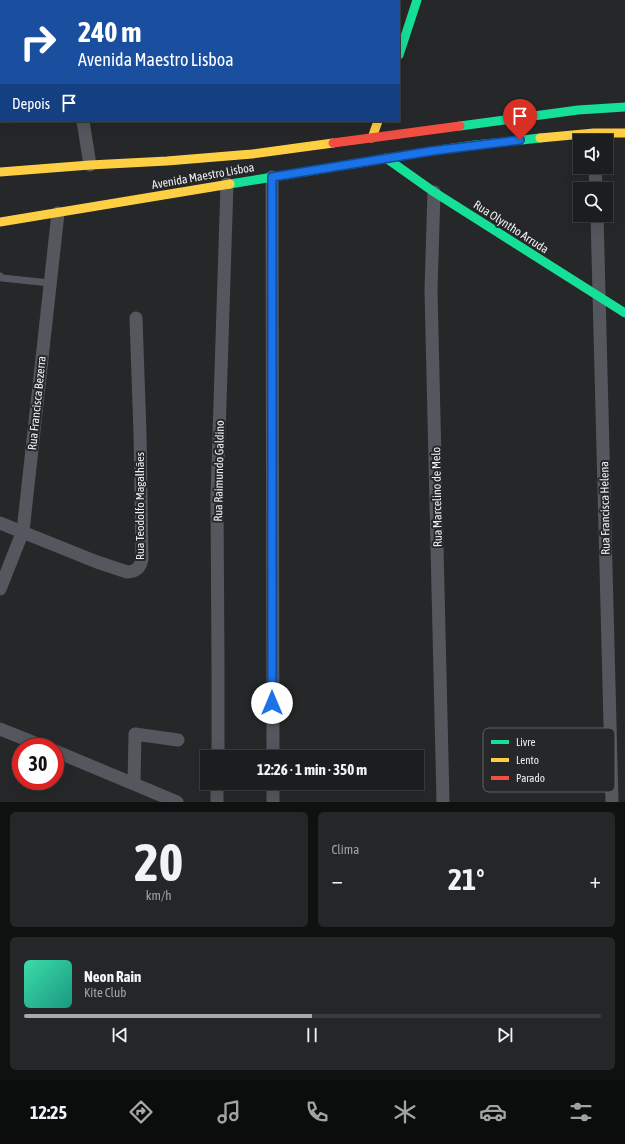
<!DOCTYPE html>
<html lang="pt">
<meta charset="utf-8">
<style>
body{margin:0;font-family:"Asap Condensed",sans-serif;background:#252627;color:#f1f3f6;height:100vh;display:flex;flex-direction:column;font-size:15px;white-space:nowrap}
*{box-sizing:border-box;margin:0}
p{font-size:13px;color:#a0a2a4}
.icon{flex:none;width:22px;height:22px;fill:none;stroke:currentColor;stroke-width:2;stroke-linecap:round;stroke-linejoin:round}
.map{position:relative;height:802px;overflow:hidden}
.sheet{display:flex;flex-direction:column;gap:10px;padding:10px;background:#0f1010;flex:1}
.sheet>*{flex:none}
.top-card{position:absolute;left:0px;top:0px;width:400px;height:122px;box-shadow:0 4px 16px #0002,0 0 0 1px #3a3b3c;background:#1a4fa0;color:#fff;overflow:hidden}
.tools{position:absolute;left:573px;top:134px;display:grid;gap:8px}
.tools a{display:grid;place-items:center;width:40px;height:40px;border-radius:0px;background:#1c1d1e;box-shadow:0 4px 16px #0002,0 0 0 1px #3a3b3c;font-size:20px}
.speed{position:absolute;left:12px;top:738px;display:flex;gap:8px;font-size:20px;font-weight:700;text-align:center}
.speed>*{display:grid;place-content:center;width:52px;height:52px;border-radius:50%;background:#1c1d1e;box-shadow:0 4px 16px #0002,0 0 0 1px #3a3b3c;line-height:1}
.speed .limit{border:6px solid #d22;background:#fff;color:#111}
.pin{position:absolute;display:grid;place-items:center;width:34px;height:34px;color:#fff;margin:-41px -17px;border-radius:50% 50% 50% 0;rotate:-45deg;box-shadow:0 0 4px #0007}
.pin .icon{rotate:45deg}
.me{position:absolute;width:44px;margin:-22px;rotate:0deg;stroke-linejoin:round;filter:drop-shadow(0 0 3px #0008)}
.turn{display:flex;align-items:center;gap:14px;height:84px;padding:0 12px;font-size:18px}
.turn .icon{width:52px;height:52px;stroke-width:2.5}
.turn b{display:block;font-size:28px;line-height:34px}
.then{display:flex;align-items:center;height:38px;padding:0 12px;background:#0003;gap:8px;font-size:15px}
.big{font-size:30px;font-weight:700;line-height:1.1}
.sheet .tile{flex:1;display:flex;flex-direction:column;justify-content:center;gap:6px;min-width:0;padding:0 14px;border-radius:6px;background:#252627}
.sheet .dial{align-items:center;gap:0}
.dial b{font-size:52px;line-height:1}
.song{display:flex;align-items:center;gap:12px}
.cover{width:48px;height:48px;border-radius:6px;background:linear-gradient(135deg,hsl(160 70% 55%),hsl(170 70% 35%))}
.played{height:4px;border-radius:2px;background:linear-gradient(90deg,#a9a9ab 50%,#3a3b3c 50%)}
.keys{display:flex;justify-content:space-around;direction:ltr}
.heat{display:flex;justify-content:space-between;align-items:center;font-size:22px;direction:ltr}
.sheet .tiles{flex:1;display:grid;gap:10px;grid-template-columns:1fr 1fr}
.tile:last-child{grid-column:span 2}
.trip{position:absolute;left:200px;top:750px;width:224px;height:40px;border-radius:0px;background:#1c1d1e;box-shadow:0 4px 16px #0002,0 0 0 1px #3a3b3c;font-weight:700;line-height:40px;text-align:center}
.menu{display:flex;height:64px;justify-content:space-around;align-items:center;background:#0b0c0c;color:#a0a2a4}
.menu .icon{width:28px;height:28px}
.menu .selected{color:#a9a9ab}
.menu b{font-size:18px;color:#f1f3f6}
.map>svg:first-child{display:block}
</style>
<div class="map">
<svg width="625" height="802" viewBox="0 0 625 802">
<rect width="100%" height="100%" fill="#262728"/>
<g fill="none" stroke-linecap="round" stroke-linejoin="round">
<path stroke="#54575e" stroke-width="7" d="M87,0V1
M0,276L2,278L50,283"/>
<path stroke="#54575e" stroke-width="13" d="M64,0V1
M83,121L90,165
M595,167L596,189
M272,177L273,757
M434,192L431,290L443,802
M597,215L612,802
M0,523L97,562L127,572C136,572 141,567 142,559L140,433L136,318
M0,589L23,531L58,213
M0,729L45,747
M55,751L177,802
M218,757V667L217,497L227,184
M273,783V802
M134,784L135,734L178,740
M217,802V783"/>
<path stroke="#16e098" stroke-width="9" d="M399,55L417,0
M460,126L578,110L625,107
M386,158L434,192L625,313
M230,184L432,151L475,145L540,138"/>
<path stroke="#ffcf43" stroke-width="9" d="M372,138L378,121
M540,138L594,133H625
M0,172L90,165L167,161L252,154L333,143
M0,222L230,184"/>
<path stroke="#f24e42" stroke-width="9" d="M333,143L460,126"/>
</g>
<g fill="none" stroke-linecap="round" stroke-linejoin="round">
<g stroke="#114b97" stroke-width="10">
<path id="route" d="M272,703V177L432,151L520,140"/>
</g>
<use href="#route" stroke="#1a73e8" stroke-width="7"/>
</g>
<g text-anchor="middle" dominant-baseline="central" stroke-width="4" stroke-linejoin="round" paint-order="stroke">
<g font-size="12" fill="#efeff1" stroke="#252729">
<text transform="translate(203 176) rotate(-10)">Avenida Maestro Lisboa</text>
<text transform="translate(511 227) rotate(33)">Rua Olyntho Arruda</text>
<text transform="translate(37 403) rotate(-84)">Rua Francisca Bezerra</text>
<text transform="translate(219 471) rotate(-89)">Rua Raimundo Galdino</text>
<text transform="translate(437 497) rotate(-91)">Rua Marcelino de Melo</text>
<text transform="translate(140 506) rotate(-90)">Rua Teodolfo Magalhães</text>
<text transform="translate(605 508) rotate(-91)">Rua Francisca Helena</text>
</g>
</g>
<rect x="483" y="728" width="132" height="64" rx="6" fill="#252729" stroke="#626365" stroke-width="1"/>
<rect x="491" y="740" width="18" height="4" fill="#16e098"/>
<rect x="491" y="758" width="18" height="4" fill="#ffcf43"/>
<rect x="491" y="776" width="18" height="4" fill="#f24e42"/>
<g font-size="11" fill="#efeff1">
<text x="516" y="746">Livre</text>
<text x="516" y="764">Lento</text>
<text x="516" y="782">Parado</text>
</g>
</svg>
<div class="tools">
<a><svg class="icon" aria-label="sound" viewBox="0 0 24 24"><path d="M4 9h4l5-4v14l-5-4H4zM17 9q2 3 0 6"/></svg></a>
<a><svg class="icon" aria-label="search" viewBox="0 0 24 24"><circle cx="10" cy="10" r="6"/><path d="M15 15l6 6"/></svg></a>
</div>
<div class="speed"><div class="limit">30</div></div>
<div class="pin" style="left:520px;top:140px;background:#d93025"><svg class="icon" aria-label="arrive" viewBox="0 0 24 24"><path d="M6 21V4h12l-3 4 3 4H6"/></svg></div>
<svg class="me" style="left:272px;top:703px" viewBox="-20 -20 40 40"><circle r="19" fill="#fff"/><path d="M0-13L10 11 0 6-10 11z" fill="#1a73e8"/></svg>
<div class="trip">12:26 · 1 min · 350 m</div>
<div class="top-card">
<div class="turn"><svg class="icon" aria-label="right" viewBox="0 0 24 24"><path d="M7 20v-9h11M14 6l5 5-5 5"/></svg><div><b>240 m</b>Avenida Maestro Lisboa</div></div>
<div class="then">Depois<svg class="icon" aria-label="arrive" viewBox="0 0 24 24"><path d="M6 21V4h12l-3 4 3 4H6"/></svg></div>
</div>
</div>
<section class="sheet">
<div class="tiles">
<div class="tile dial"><b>20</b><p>km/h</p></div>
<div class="tile"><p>Clima</p>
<div class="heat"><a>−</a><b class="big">21°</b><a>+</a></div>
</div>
<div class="tile">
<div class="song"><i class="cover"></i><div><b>Neon Rain</b><p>Kite Club</p></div></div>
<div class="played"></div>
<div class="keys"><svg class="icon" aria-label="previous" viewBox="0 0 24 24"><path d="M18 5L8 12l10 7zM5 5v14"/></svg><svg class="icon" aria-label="pause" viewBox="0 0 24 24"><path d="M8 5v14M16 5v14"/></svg><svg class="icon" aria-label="next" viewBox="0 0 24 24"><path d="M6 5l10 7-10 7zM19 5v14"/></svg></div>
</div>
</div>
</section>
<nav class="menu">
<b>12:25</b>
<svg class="icon selected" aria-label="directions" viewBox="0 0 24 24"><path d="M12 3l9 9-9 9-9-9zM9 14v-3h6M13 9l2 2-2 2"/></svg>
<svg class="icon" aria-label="music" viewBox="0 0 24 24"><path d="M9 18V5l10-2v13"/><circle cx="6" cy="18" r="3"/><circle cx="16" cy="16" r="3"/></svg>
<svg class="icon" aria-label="phone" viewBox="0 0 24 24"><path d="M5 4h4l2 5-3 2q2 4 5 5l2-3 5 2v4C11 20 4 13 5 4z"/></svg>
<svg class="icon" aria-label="climate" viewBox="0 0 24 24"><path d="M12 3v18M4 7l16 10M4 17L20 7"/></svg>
<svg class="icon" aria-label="car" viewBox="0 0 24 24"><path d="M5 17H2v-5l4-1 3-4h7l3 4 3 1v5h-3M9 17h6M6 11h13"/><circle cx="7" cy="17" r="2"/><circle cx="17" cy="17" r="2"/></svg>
<svg class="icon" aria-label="filters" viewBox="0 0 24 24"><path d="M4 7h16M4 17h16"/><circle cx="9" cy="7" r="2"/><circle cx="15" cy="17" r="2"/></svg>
</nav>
